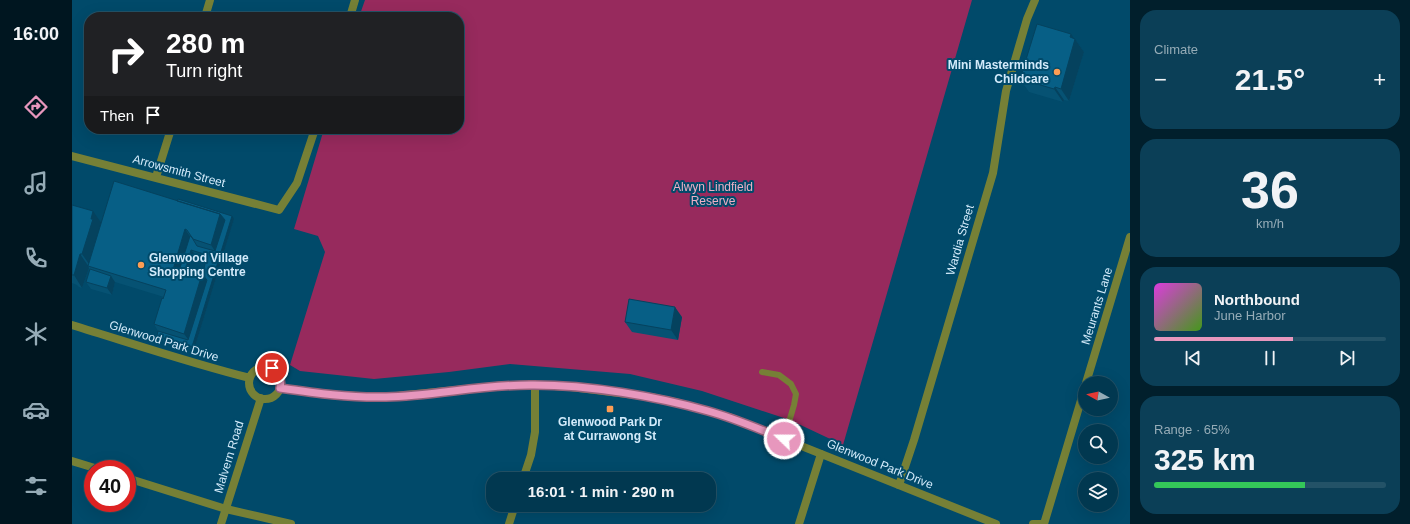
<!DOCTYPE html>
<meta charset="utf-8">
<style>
body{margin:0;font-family:Arial,sans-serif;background:#0b3f57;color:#f1f3f6;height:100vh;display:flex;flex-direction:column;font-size:15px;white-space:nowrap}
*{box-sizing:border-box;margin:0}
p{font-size:13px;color:#96acb7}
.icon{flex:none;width:22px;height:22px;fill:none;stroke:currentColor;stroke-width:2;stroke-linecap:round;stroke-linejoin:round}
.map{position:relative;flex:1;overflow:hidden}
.details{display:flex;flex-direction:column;gap:10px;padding:10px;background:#011f2c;width:280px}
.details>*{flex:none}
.guide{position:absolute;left:12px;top:12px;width:380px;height:122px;border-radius:16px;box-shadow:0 4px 16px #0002,0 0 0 1px #235267;background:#202124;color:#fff;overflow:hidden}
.needle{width:26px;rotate:278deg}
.buttons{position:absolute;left:1006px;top:376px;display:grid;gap:8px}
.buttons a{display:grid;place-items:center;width:40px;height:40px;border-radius:50%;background:#013850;box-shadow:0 4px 16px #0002,0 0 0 1px #235267;font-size:20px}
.speed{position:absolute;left:12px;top:460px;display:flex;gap:8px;font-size:20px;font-weight:700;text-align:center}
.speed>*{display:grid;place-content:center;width:52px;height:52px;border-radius:50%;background:#013850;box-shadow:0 4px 16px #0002,0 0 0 1px #235267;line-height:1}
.speed .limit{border:6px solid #d22;background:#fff;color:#111}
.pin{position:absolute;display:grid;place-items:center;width:34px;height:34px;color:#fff;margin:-17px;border:2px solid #fff;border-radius:50%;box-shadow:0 1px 4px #0007}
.me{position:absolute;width:44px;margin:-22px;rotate:292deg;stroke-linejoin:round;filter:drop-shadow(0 0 3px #0008)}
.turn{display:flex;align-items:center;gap:14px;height:84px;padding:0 16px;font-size:18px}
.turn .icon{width:52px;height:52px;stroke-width:2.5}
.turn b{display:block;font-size:28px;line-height:34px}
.then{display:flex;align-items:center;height:38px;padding:0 16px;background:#0003;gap:8px;font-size:15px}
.big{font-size:30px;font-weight:700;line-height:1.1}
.details .widget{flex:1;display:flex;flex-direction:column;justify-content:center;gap:6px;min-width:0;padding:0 14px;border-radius:16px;background:#0b3f57}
.details .dial{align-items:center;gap:0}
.dial b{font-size:52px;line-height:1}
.song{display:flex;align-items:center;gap:12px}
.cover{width:48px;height:48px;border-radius:6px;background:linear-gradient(135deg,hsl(300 70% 55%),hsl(100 70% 35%))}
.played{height:4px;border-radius:2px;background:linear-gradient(90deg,#e797bd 60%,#235267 60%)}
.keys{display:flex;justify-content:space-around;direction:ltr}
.heat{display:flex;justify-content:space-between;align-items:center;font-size:22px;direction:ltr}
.charge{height:6px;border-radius:3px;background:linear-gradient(90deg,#34c759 65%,#235267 0)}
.trip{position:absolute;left:414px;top:472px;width:230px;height:40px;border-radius:16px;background:#013850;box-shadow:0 4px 16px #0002,0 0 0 1px #235267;font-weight:700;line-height:40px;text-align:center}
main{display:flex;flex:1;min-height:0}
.menu{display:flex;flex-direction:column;width:72px;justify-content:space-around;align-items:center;background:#001620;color:#96acb7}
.menu .icon{width:28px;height:28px}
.menu .active{color:#e797bd}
.menu b{font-size:18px;color:#f1f3f6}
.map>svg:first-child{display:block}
</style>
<main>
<nav class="menu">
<b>16:00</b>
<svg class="icon active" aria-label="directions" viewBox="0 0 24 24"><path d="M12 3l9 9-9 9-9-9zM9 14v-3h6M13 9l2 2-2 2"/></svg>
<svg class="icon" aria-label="music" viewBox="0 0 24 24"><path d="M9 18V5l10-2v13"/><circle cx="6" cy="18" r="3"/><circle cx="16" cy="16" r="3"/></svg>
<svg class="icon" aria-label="phone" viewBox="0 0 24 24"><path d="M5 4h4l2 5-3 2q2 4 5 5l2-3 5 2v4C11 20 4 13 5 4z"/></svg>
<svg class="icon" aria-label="climate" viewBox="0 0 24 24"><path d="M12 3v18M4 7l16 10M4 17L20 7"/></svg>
<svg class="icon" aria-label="car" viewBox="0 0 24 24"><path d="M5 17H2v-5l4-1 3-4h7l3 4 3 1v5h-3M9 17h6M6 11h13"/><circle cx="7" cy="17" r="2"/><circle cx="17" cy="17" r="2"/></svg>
<svg class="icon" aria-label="filters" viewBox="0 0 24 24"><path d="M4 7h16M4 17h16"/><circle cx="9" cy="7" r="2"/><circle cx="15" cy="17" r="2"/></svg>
</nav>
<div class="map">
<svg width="1058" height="524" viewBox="0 0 1058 524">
<rect width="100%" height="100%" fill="#014a6a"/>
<path fill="#972a5d" d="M293,0H900L771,445L718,420L630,391L558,374L438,364L377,372L302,379L228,371L218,365L253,252L246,236L222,229L252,129H387V17H287Z"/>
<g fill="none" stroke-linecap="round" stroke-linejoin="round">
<path stroke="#768036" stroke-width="6" d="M690,372L707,375L719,384L724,394L722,405L712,439"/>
<path stroke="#768036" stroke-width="8" d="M133,17L138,0
M278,17L283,0
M0,156L207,210L225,183L243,129
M84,177L99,129
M0,461L26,469
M55,478L154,509L219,524
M451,479L459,455L463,432V385
M827,485L842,440L921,173L934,91L955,19L963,0
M437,524L443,505
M727,524L749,454"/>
<path stroke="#768036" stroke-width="8" d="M0,325C59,343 118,363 178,378
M177 383a16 16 0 1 1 32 0a16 16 0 1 1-32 0Z
M1014,383L1058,237
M208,388L262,395L314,397L434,385H463L499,387L579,397L607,403L657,417L924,524
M149,524L189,398
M961,524H971
M972,524L1013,387"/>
</g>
<path fill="#065273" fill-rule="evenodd" d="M1002,39H1003L1012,52L997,101L992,100L991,102L957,92L948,79Z
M0,205L29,223L162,219L122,350L87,340L85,336L86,331L82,324L92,297L43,282L40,295L19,289L14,282L18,269L17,268L10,288L7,287L5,285L0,283ZM122,253L134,257L131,273L117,269Z
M610,317L606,340L560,332L553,322Z"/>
<path fill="#05425e" d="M999,34L1003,40V39L1012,52L997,101L989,89Z
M983,87L992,100L991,102L982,89Z
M21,211L30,224L19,267L10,254Z
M148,214L155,223L145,254L139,245Z
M160,216L162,219L122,350L120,347Z
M113,229L120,239L107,280L100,273Z
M119,250L122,253L116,271L114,268Z
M8,254L17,267L16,266L17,268L10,288L2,275Z
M130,274L137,284L119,343L112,334Z
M39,276L43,282L40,295L35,288Z
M603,307L610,317L606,340L599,330Z"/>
<path fill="#075f86" stroke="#05425e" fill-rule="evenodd" d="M965,24L999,34L998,37L1003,39L989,89L983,87L982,89L948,79Z
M42,181L148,214L139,245L121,239L115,230L113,229L100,273H102L112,268L130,274L112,334L82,324L90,298L91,299L94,290L16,266Z
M106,199L160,216L120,347L85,336L86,331L116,340L135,280L130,274L112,268L107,271L118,236H119L125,246L143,251L153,220L148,214L105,201ZM119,250L135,255L131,273L114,268Z
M0,205L21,211L19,219H21L10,254H8L2,275H0Z
M18,269L39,276L35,288L14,282Z
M557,299L603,307L599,330L553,322Z"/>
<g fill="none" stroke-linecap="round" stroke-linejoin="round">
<g stroke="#96627b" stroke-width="10">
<path id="route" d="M200,368C207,373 210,379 208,388C243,393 278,398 314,397C363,396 412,384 462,385C517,385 583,396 636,411C662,418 687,429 712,439"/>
</g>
<use href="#route" stroke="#e797bd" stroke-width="7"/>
</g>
<g fill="#fc9d54" stroke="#014a6a" stroke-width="1.5">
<circle cx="985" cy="72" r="4"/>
<circle cx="69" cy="265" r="4"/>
<rect x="534" y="405" width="8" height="8" rx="2"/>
</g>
<g text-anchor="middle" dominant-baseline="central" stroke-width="4" stroke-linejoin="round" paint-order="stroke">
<g font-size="12" font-weight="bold" fill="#d3ebfb" stroke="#014a6a" text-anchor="end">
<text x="977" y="65">Mini Masterminds<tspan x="977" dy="14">Childcare</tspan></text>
<text x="77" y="258" text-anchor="start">Glenwood Village<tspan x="77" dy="14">Shopping Centre</tspan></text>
<text x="538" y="422" text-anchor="middle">Glenwood Park Dr<tspan x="538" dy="14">at Currawong St</tspan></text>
</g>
<g font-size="12" fill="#d3ebfb" stroke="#014a6a">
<text transform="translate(107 171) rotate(15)">Arrowsmith Street</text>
<text transform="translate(888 240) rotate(-74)">Wardia Street</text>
<text transform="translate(1025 306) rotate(-73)">Meurants Lane</text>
<text transform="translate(92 341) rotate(17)">Glenwood Park Drive</text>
<text transform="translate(157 457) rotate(-73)">Malvern Road</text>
<text transform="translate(808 464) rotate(22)">Glenwood Park Drive</text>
</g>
<g font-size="12" fill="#edb0c5" stroke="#014a6a">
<text x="641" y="187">Alwyn Lindfield<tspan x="641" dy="14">Reserve</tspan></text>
</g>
</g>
</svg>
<div class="buttons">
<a><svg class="needle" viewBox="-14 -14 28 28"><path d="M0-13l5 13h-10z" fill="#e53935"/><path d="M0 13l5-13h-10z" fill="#96acb7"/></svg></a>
<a><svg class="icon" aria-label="search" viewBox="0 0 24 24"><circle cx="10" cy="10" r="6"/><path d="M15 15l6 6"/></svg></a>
<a><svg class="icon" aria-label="layers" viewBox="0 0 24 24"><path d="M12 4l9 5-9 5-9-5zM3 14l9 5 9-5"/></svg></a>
</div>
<div class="speed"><div class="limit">40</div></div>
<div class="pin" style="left:200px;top:368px;background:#d93025"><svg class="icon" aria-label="arrive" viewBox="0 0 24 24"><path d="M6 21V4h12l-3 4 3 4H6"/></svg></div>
<svg class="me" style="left:712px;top:439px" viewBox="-20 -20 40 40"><circle r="17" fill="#e797bd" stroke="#fff" stroke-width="3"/><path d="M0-11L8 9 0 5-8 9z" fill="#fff"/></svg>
<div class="trip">16:01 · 1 min · 290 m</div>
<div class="guide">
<div class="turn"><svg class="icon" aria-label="right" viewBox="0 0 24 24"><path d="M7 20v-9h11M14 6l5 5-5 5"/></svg><div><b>280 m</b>Turn right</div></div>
<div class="then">Then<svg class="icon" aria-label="arrive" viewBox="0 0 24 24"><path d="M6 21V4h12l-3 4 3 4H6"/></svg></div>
</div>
</div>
<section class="details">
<div class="widget"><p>Climate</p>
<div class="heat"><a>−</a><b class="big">21.5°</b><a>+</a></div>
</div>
<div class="widget dial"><b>36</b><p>km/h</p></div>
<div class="widget">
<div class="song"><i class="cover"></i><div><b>Northbound</b><p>June Harbor</p></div></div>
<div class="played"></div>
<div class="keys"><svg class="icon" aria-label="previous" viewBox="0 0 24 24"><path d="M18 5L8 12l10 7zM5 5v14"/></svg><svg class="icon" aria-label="pause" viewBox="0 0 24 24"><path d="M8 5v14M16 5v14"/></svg><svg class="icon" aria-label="next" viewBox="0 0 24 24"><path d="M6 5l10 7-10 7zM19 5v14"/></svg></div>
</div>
<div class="widget"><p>Range · 65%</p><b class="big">325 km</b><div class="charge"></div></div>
</section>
</main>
